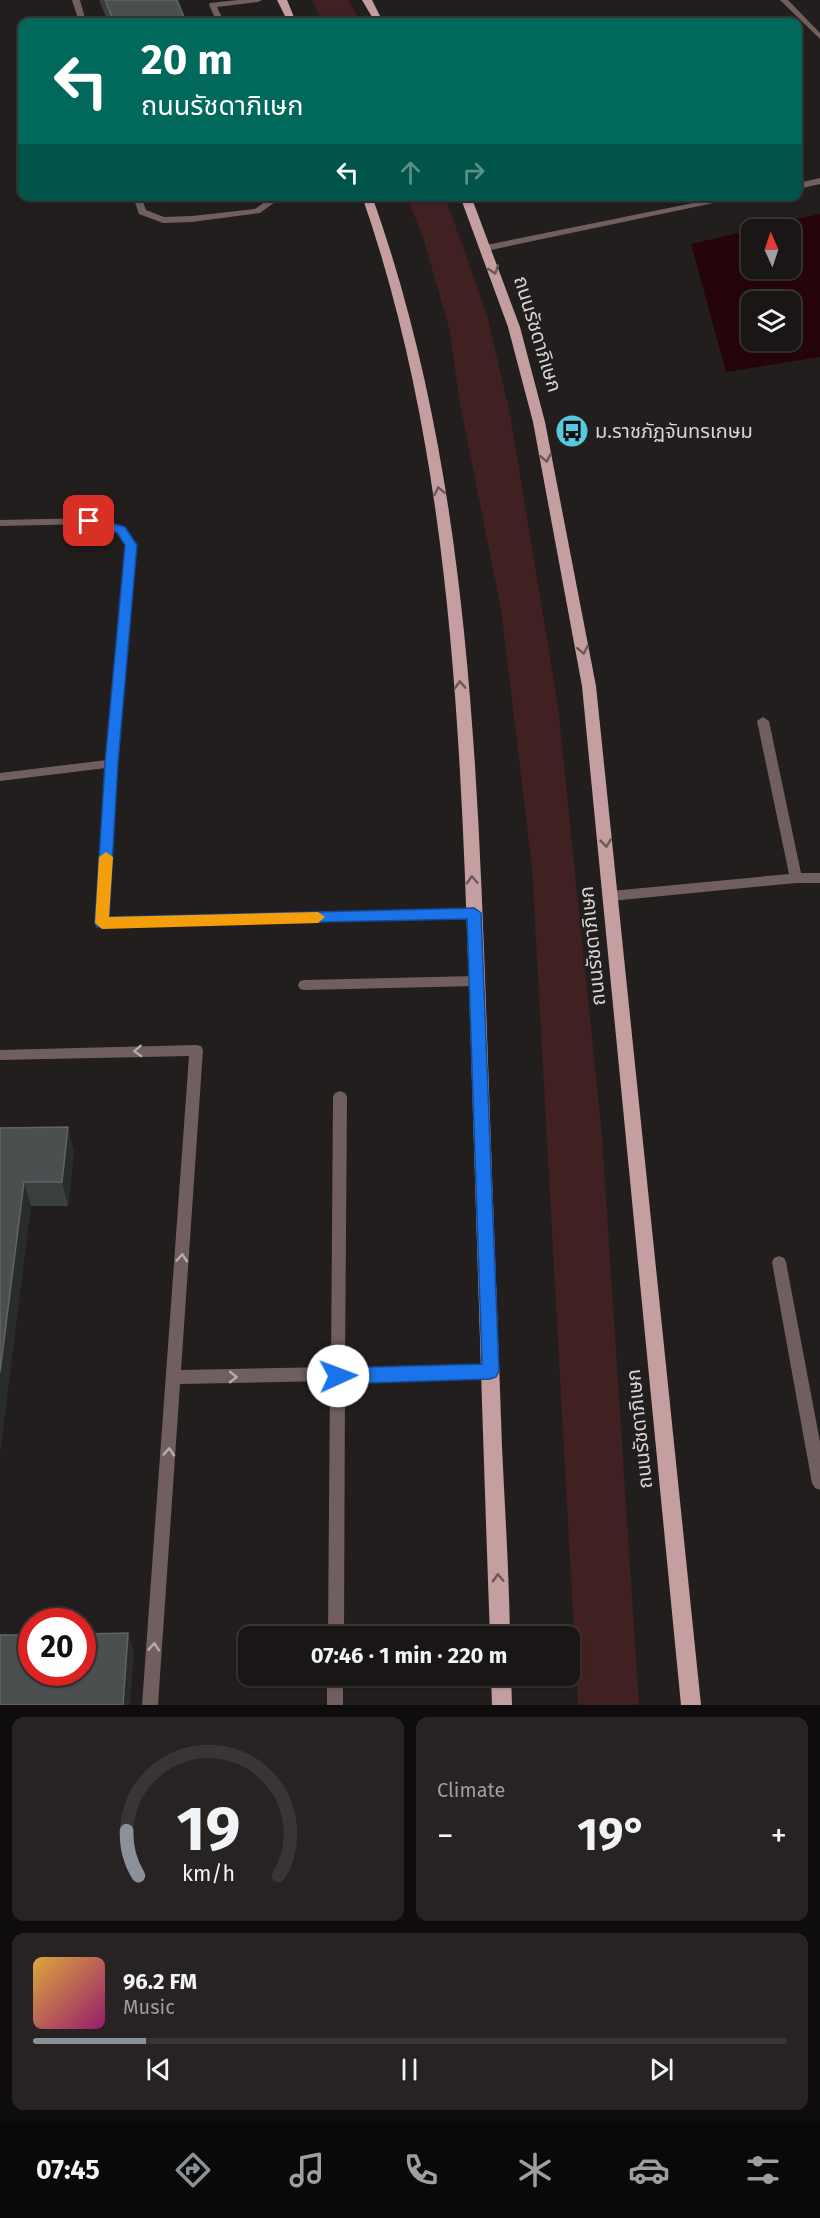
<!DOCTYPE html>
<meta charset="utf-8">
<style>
body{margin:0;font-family:"Fira Sans","Noto Sans Thai",sans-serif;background:#272323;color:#f1f3f6;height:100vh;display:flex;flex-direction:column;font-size:22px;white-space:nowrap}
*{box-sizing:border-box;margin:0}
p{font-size:20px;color:#9f9fa1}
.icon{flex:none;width:33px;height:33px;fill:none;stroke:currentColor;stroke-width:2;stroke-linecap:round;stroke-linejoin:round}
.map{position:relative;height:1705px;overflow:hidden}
.details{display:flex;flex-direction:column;gap:12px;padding:12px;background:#0e0c0c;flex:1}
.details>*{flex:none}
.banner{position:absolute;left:18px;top:18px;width:784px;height:183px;border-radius:12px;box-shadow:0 2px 4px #0004,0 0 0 2px #383535;background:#00695c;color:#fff;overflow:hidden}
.needle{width:39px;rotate:357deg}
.tools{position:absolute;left:741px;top:219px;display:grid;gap:12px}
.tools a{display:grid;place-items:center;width:60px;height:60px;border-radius:12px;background:#1a1616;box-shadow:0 2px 4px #0004,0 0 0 2px #383535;font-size:30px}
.speed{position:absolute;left:18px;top:1608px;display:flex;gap:12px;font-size:30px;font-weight:700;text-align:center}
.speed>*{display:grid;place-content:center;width:78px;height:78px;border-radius:50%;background:#1a1616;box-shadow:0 2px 4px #0004,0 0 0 2px #383535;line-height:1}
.speed .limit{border:9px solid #d22;background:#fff;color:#111}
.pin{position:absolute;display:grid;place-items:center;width:51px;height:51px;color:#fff;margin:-26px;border-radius:12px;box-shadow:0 3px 9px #0006}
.me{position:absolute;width:66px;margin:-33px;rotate:88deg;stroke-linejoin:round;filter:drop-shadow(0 0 4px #0008)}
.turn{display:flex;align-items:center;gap:21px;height:126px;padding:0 24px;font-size:27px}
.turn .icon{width:78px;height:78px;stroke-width:2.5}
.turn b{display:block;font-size:42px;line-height:51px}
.lanes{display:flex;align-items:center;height:57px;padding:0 24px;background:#0003;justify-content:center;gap:30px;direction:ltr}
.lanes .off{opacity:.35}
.big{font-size:45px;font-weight:700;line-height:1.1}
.details .widget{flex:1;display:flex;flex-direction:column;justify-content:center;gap:9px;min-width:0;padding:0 21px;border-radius:12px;background:#272323}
.details .dial{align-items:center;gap:0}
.dial svg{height:156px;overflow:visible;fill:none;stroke:#383535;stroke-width:7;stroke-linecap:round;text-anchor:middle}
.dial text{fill:#f1f3f6;stroke:none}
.song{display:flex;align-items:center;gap:18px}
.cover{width:72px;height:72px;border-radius:9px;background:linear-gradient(135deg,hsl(40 70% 55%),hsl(320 70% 35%))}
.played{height:6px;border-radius:3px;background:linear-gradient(90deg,#8c9099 15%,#383535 15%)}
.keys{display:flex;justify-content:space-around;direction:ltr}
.heat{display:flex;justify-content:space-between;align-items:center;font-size:33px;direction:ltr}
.details .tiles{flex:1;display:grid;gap:12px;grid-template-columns:1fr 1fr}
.widget:last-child{grid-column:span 2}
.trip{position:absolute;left:238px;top:1626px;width:342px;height:60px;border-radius:12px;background:#1a1616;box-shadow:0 2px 4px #0004,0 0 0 2px #383535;font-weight:700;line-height:60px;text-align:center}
.tabs{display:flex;height:96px;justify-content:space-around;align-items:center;background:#0a0909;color:#9f9fa1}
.tabs .icon{width:42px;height:42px}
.tabs .selected{color:#8c9099}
.tabs b{font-size:27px;color:#f1f3f6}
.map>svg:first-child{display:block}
</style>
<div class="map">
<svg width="820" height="1705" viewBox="0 0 820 1705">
<rect width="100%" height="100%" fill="#231e1e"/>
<path fill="#412022" d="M312,0H348L361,22H323Z
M407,197H445L487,315L510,414L558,707L602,1136L639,1705H578L532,867L501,609L459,398L450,331L423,237Z"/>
<path fill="#250509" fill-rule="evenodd" d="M820,214V357L726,372L691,244L751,230L752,268H790V230L753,229ZM752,302H790V340H752Z"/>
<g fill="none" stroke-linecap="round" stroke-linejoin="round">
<path fill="#715f5f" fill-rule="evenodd" d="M72,0H80L86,22H79Z
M238,0H262L258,2L217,7L224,22H217L209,5L210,3Z
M780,0H788L820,33V39Z
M820,178V184L798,189V183Z
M133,196H141L146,210L164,217L192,216L255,209L273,196H283L260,213L192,222L163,223L139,214Z
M728,196H747L486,251L482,248L486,245Z
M763,717L769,721L801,873H820V883H796L611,901L607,899L605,896L607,893L611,891L789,874L757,721Z
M476,976L480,977L482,981L480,985L476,986L304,990L300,989L298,985L300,981L304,980Z
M196,1045L201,1046L203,1050L181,1370L331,1367L333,1097L335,1093L340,1091L345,1093L347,1097L345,1367L490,1364L495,1366L497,1371L495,1376L490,1378L345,1381L344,1636H328L330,1381L180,1384L158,1705H142L189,1056L0,1060V1050Z
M779,1256L784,1258L786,1262L820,1442V1490L815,1488L812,1483L772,1262L774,1258Z
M327,1676H343V1705H327Z"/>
<path fill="#715f5f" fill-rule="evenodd" d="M89,518L125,528L136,545L118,763L108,918L474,908L478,910L480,913L478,916L102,928L98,926L96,923L106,768L0,781V773L107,760L126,545L117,532L89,524L0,526V520Z"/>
<path fill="#c59ea0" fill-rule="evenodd" d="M277,0H287L296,22H288Z
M362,0H372L383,22H375Z
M362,196H372C474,481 478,791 489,1090C493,1209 498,1328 502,1447C505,1510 509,1573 510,1636H490C482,1420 476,1204 469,988C460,722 450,449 362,196Z
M460,196H471L520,327L545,422L596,686L701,1705H681L582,686L533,422L508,327Z
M491,1676H511L512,1705H492Z"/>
</g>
<path fill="#3a3f40" d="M99,0H177L186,22H108Z
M0,1128L74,1151L68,1206H31Z"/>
<path fill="#2a2b2c" d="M68,1127L74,1151L68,1206L62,1182Z
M24,1182L31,1206L0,1455V1372Z
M128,1633L134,1652L130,1705H123Z"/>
<path fill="#4b4f50" stroke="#616465" stroke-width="1.5" d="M105,0H177L186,22H114Z
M68,1127L62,1182H24L0,1372V1128Z
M128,1633L123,1705H0V1635H32V1672H82V1634Z"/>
<defs><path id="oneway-chevron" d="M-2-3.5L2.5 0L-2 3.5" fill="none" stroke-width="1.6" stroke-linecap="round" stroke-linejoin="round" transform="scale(1.5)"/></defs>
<g stroke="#6c5858">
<use href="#oneway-chevron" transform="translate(494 270) rotate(71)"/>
<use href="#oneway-chevron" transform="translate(546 458) rotate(79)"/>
<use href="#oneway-chevron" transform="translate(439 491) rotate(-101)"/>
<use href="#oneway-chevron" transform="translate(583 650) rotate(79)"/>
<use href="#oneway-chevron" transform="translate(460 685) rotate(-93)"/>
<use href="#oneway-chevron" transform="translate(606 843) rotate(84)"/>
<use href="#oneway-chevron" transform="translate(472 880) rotate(-93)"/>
<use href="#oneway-chevron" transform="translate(498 1578) rotate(-92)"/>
</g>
<g stroke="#b5acac">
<use href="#oneway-chevron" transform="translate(138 1051) rotate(178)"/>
<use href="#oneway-chevron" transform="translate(182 1258) rotate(-86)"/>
<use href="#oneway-chevron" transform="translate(233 1377)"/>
<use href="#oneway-chevron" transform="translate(169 1452) rotate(-86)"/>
<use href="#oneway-chevron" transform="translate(154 1647) rotate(-86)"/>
</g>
<path fill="#1a73e8" stroke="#114b97" stroke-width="1.5" d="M89,517L125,527L137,545L118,763L109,917L474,908L481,913L499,1371L496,1377L490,1379L338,1384L332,1381L329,1376L332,1370L338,1368L482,1364L467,919L97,927L95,923L105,763L125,545L117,533L85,523L83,521Z"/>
<path fill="#f59e0b" d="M106,852L113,857L109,917L318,912L325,917L318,923L102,929L95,923L99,857Z"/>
<defs>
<g id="bus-disc" transform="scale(1.725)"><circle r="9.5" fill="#55cadf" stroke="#231e1e"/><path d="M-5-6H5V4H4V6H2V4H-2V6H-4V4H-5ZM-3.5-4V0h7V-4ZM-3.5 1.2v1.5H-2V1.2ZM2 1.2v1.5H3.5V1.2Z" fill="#111"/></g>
</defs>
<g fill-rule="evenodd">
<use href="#bus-disc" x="572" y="431"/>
</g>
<g text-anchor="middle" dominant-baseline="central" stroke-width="6" stroke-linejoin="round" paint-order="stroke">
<g font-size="20" fill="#d9d5d6" stroke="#231e1e">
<text transform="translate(538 334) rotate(73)">ถนนรัชดาภิเษก</text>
<text transform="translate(592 946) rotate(-96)">ถนนรัชดาภิเษก</text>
<text transform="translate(639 1429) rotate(-96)">ถนนรัชดาภิเษก</text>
</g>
<g font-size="20" fill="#d9d5d6" stroke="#231e1e" text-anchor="start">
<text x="595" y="431">ม.ราชภัฏจันทรเกษม</text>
</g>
</g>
</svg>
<div class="tools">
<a><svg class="needle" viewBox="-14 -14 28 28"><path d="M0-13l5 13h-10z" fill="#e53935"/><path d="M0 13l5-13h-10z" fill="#9f9fa1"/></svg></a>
<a><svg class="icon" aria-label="layers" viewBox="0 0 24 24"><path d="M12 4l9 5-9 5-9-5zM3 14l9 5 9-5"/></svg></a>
</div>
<div class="speed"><div class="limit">20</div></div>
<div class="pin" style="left:89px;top:521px;background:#d93025"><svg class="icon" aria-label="arrive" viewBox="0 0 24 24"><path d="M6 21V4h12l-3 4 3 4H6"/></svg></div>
<svg class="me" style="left:338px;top:1376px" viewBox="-20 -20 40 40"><circle r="19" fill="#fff"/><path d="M0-13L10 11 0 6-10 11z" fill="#1a73e8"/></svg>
<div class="trip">07:46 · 1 min · 220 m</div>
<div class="banner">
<div class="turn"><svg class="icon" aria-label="left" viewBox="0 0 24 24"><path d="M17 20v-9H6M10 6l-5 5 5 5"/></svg><div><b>20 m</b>ถนนรัชดาภิเษก</div></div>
<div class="lanes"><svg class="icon" aria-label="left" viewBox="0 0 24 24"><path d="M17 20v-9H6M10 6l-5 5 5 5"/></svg><svg class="icon off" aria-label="ahead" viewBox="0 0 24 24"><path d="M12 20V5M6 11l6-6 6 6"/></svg><svg class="icon off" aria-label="right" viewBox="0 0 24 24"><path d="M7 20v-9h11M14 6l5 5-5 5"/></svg></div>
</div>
</div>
<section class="details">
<div class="tiles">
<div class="widget dial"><svg viewBox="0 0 100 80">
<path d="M14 69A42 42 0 1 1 86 69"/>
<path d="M14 69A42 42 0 0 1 8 46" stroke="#8c9099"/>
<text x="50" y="56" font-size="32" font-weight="700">19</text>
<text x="50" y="72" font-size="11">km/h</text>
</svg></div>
<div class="widget"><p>Climate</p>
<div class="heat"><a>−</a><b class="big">19°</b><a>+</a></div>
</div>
<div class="widget">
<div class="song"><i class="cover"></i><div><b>96.2 FM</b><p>Music</p></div></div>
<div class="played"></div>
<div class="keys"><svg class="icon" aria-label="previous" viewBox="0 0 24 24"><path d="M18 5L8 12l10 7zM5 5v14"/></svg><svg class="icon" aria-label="pause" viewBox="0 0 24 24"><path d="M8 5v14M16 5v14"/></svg><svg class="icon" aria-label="next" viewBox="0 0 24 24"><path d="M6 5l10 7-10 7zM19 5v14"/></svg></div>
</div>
</div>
</section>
<nav class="tabs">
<b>07:45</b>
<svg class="icon selected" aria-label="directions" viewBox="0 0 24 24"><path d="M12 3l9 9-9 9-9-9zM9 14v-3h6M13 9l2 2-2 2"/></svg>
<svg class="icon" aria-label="music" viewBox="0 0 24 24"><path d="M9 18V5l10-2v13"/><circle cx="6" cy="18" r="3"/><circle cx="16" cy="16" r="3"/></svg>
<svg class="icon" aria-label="phone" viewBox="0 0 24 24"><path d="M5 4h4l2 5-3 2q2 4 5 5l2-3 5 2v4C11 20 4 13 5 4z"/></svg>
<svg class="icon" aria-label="climate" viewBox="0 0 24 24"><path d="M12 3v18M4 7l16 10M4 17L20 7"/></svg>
<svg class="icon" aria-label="car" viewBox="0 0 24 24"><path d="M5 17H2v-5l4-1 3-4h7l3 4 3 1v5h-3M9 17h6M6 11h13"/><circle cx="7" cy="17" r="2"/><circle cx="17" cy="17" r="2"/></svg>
<svg class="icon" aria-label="filters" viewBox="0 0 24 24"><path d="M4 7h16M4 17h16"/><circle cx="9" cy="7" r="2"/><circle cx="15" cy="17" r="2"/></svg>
</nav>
